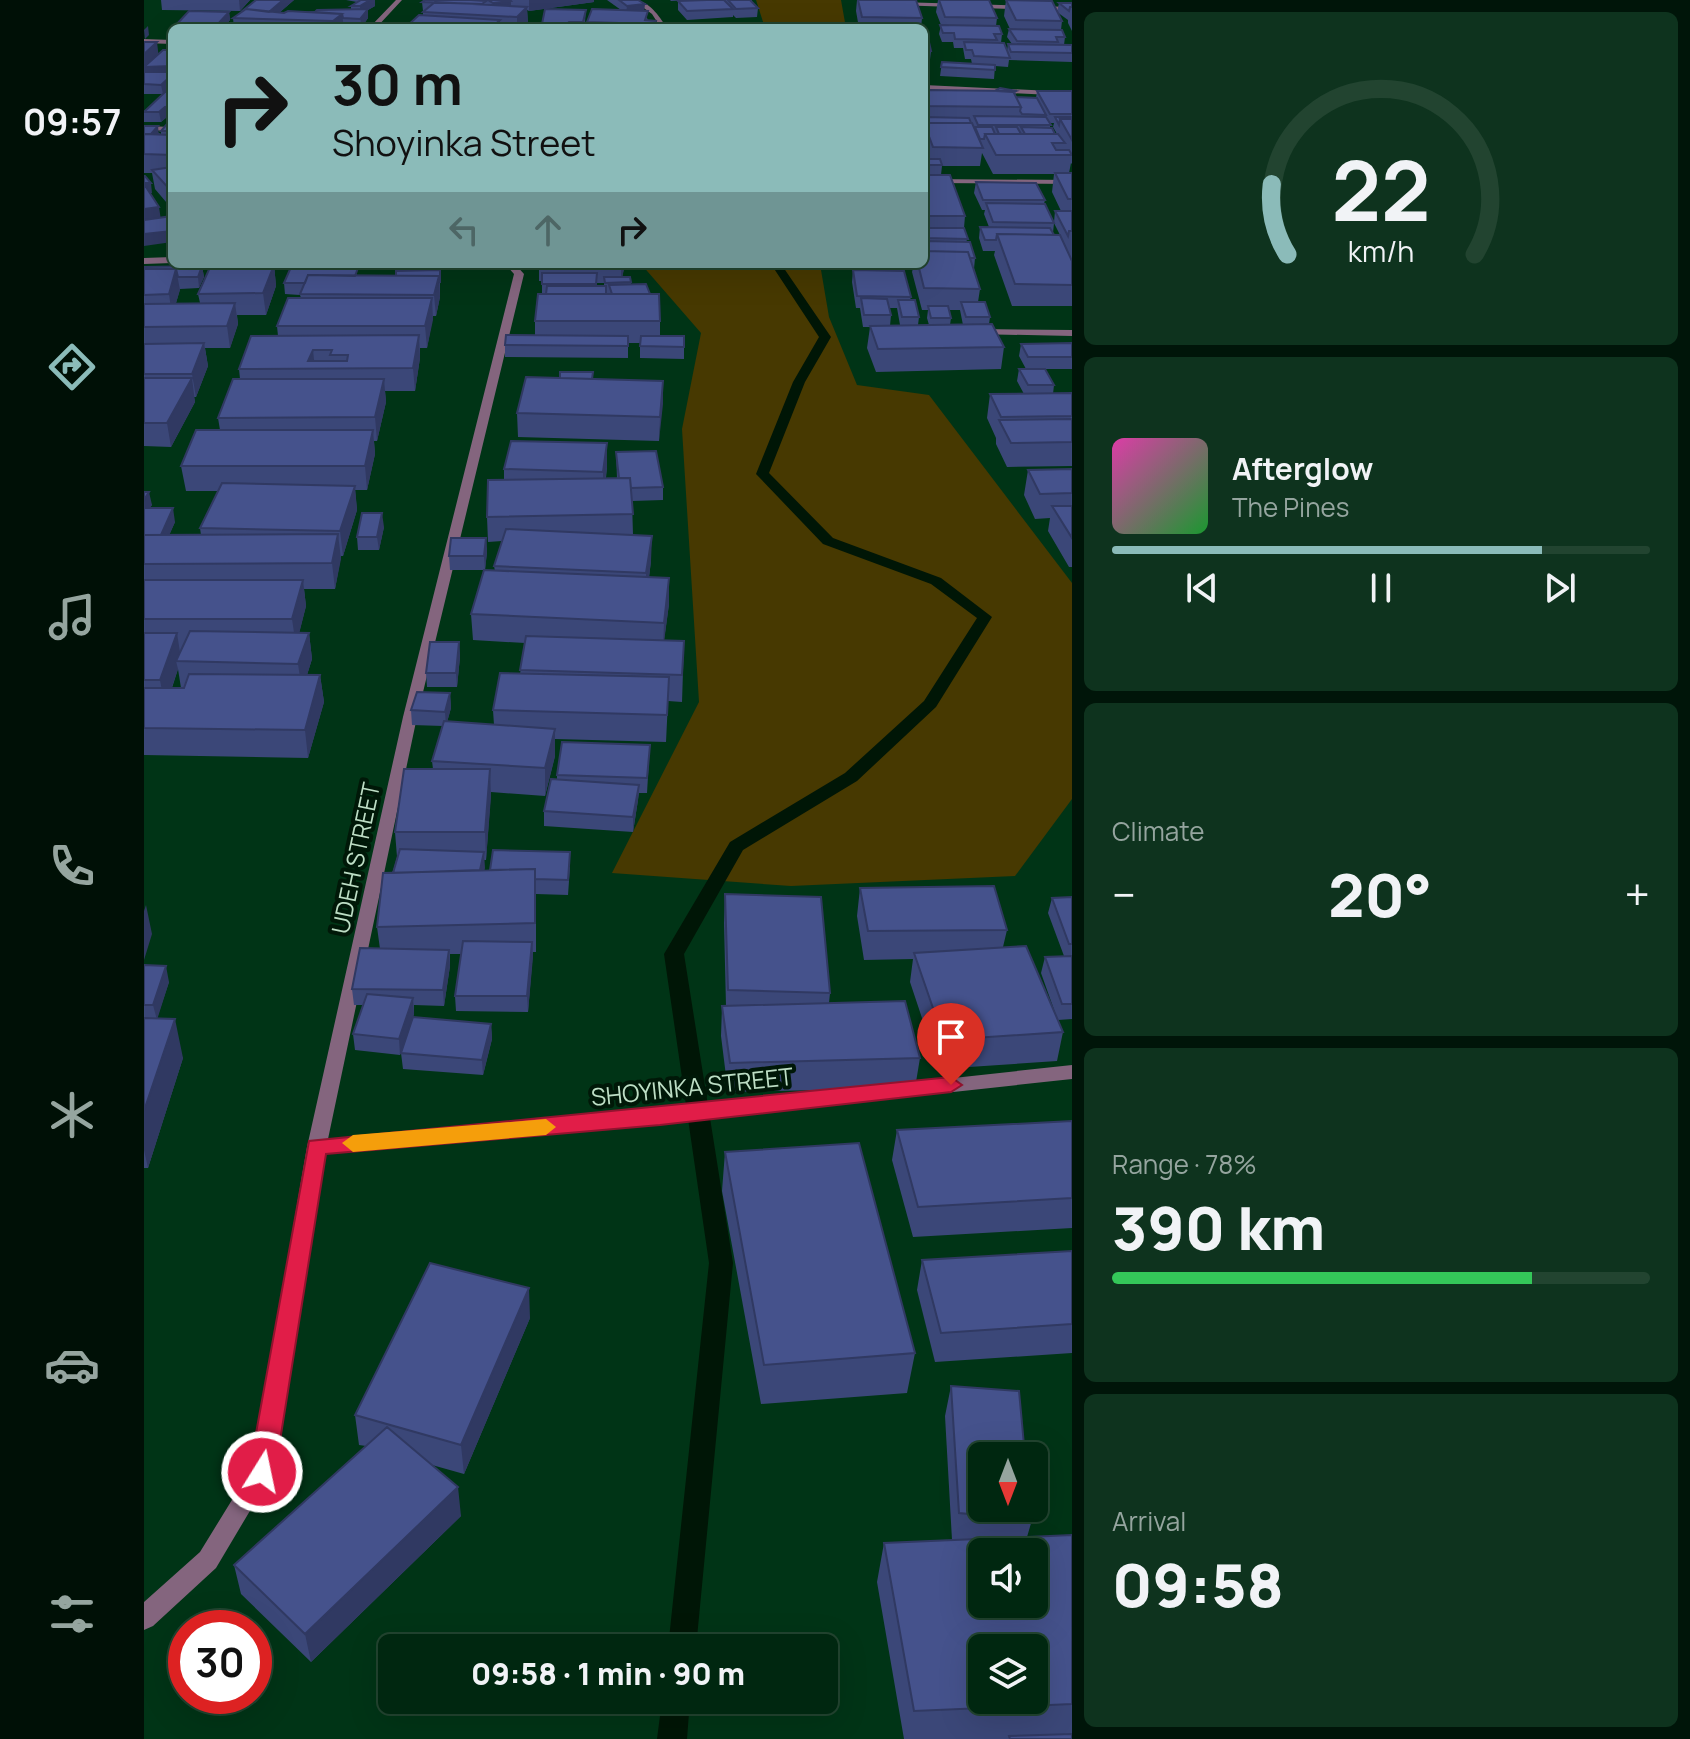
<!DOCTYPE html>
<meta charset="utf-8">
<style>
body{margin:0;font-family:Manrope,sans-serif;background:#0e331e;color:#f1f3f6;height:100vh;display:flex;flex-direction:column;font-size:30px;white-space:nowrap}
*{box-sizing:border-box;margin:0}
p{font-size:26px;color:#95a59f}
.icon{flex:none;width:44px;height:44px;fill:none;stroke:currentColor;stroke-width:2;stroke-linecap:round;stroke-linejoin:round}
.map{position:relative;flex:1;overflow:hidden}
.sheet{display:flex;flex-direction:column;gap:12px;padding:12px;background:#001509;width:618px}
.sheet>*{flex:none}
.banner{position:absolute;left:24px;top:24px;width:760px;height:244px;border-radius:12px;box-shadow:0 8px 32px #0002,0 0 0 2px #224430;background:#8bbbb9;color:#111;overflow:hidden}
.needle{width:52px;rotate:180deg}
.fabs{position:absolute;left:824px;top:1442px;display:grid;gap:16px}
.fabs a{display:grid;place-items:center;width:80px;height:80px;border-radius:12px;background:#002710;box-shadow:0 8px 32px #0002,0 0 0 2px #224430;font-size:40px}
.speed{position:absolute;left:24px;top:1610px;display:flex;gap:16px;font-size:40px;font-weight:700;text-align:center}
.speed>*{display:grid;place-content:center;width:104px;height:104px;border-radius:50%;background:#002710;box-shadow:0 8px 32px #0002,0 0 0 2px #224430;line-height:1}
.speed .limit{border:12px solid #d22;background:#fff;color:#111}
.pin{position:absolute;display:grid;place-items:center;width:68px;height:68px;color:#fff;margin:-82px -34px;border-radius:50% 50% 50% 0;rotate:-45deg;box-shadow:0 0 8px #0007}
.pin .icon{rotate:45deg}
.me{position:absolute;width:88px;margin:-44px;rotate:10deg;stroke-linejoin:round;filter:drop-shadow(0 0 6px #0008)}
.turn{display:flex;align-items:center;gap:28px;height:168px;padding:0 32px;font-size:36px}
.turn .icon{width:104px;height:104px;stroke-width:2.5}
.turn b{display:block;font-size:56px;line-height:68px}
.lanes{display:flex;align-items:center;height:76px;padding:0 32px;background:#0003;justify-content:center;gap:40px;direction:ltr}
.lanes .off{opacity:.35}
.big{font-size:60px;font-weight:800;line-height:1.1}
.sheet .widget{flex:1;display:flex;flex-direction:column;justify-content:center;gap:12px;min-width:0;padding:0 28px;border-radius:12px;background:#0e331e}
.sheet .dial{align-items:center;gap:0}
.dial svg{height:208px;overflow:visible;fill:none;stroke:#224430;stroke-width:7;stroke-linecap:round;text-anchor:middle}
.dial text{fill:#f1f3f6;stroke:none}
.song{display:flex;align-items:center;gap:24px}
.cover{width:96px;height:96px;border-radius:12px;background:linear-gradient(135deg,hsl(320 70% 55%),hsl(130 70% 35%))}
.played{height:8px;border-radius:4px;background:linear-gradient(90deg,#8bbbb9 80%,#224430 80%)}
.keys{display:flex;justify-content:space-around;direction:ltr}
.heat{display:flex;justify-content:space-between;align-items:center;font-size:44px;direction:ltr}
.charge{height:12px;border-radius:6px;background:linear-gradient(90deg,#34c759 78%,#224430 0)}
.trip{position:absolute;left:234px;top:1634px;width:460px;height:80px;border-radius:12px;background:#002710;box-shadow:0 8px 32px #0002,0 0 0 2px #224430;font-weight:800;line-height:80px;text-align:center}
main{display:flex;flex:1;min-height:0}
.dock{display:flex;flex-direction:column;width:144px;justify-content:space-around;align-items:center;background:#001006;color:#95a59f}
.dock .icon{width:56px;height:56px}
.dock .current{color:#8bbbb9}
.dock b{font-size:36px;color:#f1f3f6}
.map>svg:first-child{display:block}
</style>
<main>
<nav class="dock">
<b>09:57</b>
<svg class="icon current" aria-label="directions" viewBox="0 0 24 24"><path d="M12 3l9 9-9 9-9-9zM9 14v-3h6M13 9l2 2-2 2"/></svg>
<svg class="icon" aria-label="music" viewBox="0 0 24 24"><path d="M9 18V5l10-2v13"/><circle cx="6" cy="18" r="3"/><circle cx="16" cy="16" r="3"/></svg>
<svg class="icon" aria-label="phone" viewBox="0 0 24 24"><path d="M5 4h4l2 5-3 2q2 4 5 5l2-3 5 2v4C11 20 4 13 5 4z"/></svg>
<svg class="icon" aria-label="climate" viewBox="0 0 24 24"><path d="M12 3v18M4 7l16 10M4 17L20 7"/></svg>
<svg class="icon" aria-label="car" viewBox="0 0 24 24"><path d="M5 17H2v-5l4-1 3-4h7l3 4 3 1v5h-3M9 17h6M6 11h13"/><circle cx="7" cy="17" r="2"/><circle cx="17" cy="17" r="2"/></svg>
<svg class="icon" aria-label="filters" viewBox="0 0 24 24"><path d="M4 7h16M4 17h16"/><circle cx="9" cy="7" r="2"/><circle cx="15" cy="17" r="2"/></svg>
</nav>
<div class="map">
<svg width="928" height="1739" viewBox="0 0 928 1739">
<rect width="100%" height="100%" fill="#003416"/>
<path fill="#473901" d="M612,0H697L702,28H621Z
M497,264H676L685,317L713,385L785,395L928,583V799L871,876L647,886L468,873L555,702L538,429L557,333Z"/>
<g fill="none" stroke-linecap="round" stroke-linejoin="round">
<path fill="#001606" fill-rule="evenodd" d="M627,264H637L687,337L661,382L625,473L689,538L797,578L848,617L792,707L713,781L599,850L540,954L589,1263L552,1648H524L565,1263L520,954L586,842L701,773L780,701L833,618L787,584L679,544L612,474L649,382L675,337Z
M518,1700H546L543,1739H513Z"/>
<path fill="#84657e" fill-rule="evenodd" d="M252,0H258L232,28H225Z
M489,0C505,0 515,16 523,28H517L508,14Z
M754,2L928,7V11L752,5Z
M0,39L28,40V44L0,43Z
M780,85L928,92V96L780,89Z
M0,126L28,127V131L0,130Z
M783,179L928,180V184L786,183Z
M28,257V263L0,264V258Z
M361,264H371L380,274L273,717L184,1139L516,1110L928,1065V1079L516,1124L182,1153L129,1472L72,1568L9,1626L0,1630V1602L56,1552L107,1469L163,1147L259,717L370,274Z
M834,329L928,330V336L830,334L829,332Z"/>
</g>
<path fill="#3b4778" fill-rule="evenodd" d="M17,0H106L96,11L18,10Z
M112,0H150L135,13H140L207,9V6L213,2L202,0H231V6L224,10V18L217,28H90L89,18Z
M281,0H450V2L385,11L383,10L384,23L378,28H262V27L279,16V12L281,11H279L278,2Z
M463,0H494L504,20L512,21V28H397L398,24L442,10L441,22H443L477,10Z
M526,0H608V2L614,8L613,17L592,18L589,15V17L543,20L534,10V1L544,0L527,1Z
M713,0H772L778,18L777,28H715L712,11Z
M794,0H845L853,18L852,26L858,34L857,43L863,51L864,44H868L863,37L865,29H866L860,16L862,0L918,21L917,30L921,37L920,45H928V62L865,60L864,67L851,66L850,79L796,76L798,62L828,64L827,59H821L819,48H810L809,42H798L795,34L797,25L792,12Z
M915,3H928V31L924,23V20L913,12Z
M85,12L86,20L79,28H31V26Z
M780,29L787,51L785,68H780Z
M0,42L15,54L28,50V85L19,94H0Z
M780,90L872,91L871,95L872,97L892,98L893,91H928V164L927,163L925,173H928V306H868L850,255L851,251H839L835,238L836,227H845L840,214L841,210H838L830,193L832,182L901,200L900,204L910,222L911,211H917L908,192L910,174H849L838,153L836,166H798L797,175L821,216L820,228L823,242L831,258L830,269L836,289L834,302L846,317L845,324L860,347L857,369L732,372L723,348L726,327H719L716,308H712L708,282L709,270L767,297L766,300L775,317L774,325H785L783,318L784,310H778L768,272L769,268H767L766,264H780V155L781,159H784L780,147ZM906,123H910L909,127L913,134H911L906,128ZM910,223L922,247V248L909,233ZM745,308H753L756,325L746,326L747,315ZM805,310H816L819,325H806L807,318Z
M28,92L23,117L17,122H0V111Z
M28,118V209L11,189L8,173H0V126L17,134V131Z
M130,264L132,286L122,315H93L94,324L86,348H61L64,366L52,397H50L51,402L27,447L0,446V267L58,266L60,277L55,288L36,289L32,303H56L54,294Z
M395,264H481L478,277H486L487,284L516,321V336H540V359L496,358V343H484V358L361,357V345L391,335V321L398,294V281H395ZM452,283H460V286H453Z
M296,270V297L292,316H289L283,348H276V358L271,391H241L242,402L233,441H230L231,454L223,490H211L213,510L199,556H197L191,589H160L162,606L155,633H165L168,659L163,675H176L180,702L164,758L0,755V492L8,505L5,508L31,522L25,535H57L56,528L74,491H42L37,466L76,430L74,418L96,379L95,369L134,336L133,326L157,298L156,295L141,294L140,283L215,276H252ZM34,669L37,688H28Z
M928,343V369H901L910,385L909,394L928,393V466L863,467L852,444V438L843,418L846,394H880L873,381L875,369H882L875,356L877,344Z
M448,379L519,381L515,441L374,437L373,413Z
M472,452L519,487V500L488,501L489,535L507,561L505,578H525V604L520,640L540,641L538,702L524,701L522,742L411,739V756L401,796L347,792L342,860H340V870L426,867L424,895L392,894V952H389L384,1012L312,1011L311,996L317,954H306V966L300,1006L270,1005V1014L269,1017L347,1024L348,1039L339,1075L259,1069L257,1053L262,1039L256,1055L211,1050L209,1034L219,1005H210L208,989L236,949L233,927L253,857L251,832L289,769L288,761L299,726L268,725L267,710L306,693L307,708L303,722L350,725L349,710L376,674L381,643L329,640L327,614L340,570H306L305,556L342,538L343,552L341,570L351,571L350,566L358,541L344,542L343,517L360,480V469L463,467L462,478H473Z
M928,469V567H925L904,531L906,518L891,519L880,495L884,470Z
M240,527L235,550H214L213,537Z
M315,642L316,657L313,687H283L282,673Z
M505,760L503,793H495L494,800L489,832L400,826V811L413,780V775Z
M716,888L863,930L859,947L913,1018L897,973L901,957L920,956L904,913L908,898L928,897V1019L914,1020L919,1032L913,1061L795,1069L766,982L769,959L720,960L713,916Z
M581,894L686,993L685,1003L776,1058L771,1088L584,1092L577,1036L578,1006H582L580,923Z
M0,965L25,982L13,1018L39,1058L4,1168H0Z
M928,1121V1228L769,1237L748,1160L753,1130Z
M581,1152L771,1353L763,1393L617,1404L578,1191Z
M928,1251V1353L791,1362L773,1290L778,1260Z
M386,1318L320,1474L288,1465L317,1516L167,1662L97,1594L90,1565L222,1446L215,1445L211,1415Z
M807,1386L888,1520L883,1537L928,1535V1739H760L733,1582L740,1543L808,1540L801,1416Z"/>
<path fill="#303962" d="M95,0H106L96,11Z
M139,0H150L128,19L120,16Z
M221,0H231V6L224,10V18L217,28L216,6Z
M385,0H450V2L385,11Z
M367,1V9L349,11V3Z
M501,4L500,13L482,14L483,6Z
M383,7L384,23L378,28H373V17Z
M85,12L86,20L79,28H72V26Z
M198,14L200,28H190L189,21Z
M356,20V28H347Z
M4,26L5,35L1,39L0,30Z
M13,42L15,59L28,66V85L19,94L17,85L0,77V54Z
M28,106V116L23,117L17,122L15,112L21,107Z
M14,126L15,136L4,139Z
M0,183H7L8,193L0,194Z
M15,207L18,227L0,230V209Z
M28,231V242L0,246V234Z
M130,264L132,286L122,315L119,293Z
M477,264H481L477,284Z
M58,266L60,277L55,288L54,277Z
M32,269L36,290L28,316L25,294Z
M295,276L296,297L292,316L290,295Z
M288,298L289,320L283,348L281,326Z
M91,303L94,324L86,348L83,326Z
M275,335L276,358L271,391L269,368Z
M60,343L64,366L52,397L48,374Z
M169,350L171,369L164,361Z
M48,378L51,402L27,447L23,423Z
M240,379L242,402L233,441L231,417Z
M519,381V404L515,441L516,417Z
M229,430L231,454L223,490L221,466Z
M463,443V467L459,496V472Z
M211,486L213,510L199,556L196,531Z
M5,492L8,505L0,517V500Z
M29,508L31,522L15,559L13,545Z
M238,513L240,527L235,550L233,537Z
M194,534L197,559L191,589L188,563Z
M508,536L507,561L502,599V573Z
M342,538L343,552L341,570L340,556Z
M525,578V604L519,650L520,623Z
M159,580L162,606L152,646L148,619Z
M33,633L37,659L32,661L34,669L21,707L16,680Z
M165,633L168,659L158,691L154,664Z
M315,642L316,657L313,687L312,673Z
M176,675L180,702L164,758L161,730Z
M306,693L307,708L302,726L301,712Z
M411,729V756L401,796V768Z
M346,769L347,797L342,860L341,832Z
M495,785L494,800L489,832V817Z
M340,852L341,868L336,894L335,878Z
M2,905L8,934L0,960V911Z
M388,942L389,957L384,1012L383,996Z
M305,950L306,966L300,1006L299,990Z
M22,966L25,982L13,1020L9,1005Z
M269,998L270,1014L256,1055L255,1039Z
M31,1019L39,1058L4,1168L0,1150V1111Z
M347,1024L348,1039L339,1075L338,1060Z
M385,1288L386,1318L320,1474L317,1445Z
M314,1487L317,1516L167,1662L161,1634Z"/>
<path fill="#45528c" stroke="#303962" stroke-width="2" fill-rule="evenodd" d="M112,0H139L125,12L102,9L97,12Z
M217,0H226L216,6H207Z
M281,0H327L342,1L338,4L278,2Z
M344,0H366L367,1L349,3Z
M475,0H494L501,4L483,6Z
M563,0H580L589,9L543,11L534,1Z
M584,0H606L614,8L592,9Z
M714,0H772L778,18L718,17Z
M795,0H845L853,18L801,17Z
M862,0L908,1L918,21L872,20Z
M291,2L383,7L373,17L279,12Z
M915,3H928V7H926L925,11Z
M102,9L140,13L144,11L198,14L189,21L89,18Z
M224,9L216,19L199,18L198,14L171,12L173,10Z
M401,9L442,10L439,22H425L423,24H398Z
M448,9L504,11L501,20L512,21L510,27H506V24L443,22Z
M45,11L85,12L72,26H31Z
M275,15L356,20L347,28L262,27Z
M425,22L506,24L505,28H421Z
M796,25L855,26L858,34H850L853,40L811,39L810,33H799Z
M780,29H782L787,51H780Z
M865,29L918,30L921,37H912L914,42L873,41Z
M0,42H13L0,54Z
M820,42L860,43L866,58L830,56L828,50H822Z
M864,44L928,45V53L867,52Z
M19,50H28V66L0,67Z
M798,62L851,65V70L797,67Z
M0,72H28V75L17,85L0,84Z
M856,88L872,91L869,92L851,91Z
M780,90L869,91L877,107L780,106Z
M893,91H928V114H906Z
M21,92H28V106L21,107L15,112H0Z
M872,97L893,98L902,115L878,114L876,111L877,107Z
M830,116L902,117L907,125H834Z
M780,117L825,118L827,123H780Z
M911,117H928V119H916L915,125Z
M28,118V131H17Z
M916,119H928V140Z
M780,123H828L839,148L789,147Z
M0,126H14L7,134H0Z
M831,127H848L851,134H841L840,139H836Z
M852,127H873L877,134H855Z
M877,127L908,128L911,134H881Z
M0,134L28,135V155L0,154Z
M841,134H914L921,143H908L912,150H925L928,155H852Z
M780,155L781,159H796L798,165H780Z
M28,167V192L8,170Z
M911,173H928V199H924Z
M780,175H806L821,216H780Z
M0,176H1L7,183H0Z
M832,182L892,183L901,200H839Z
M0,184L15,207L0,209Z
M842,203L901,204L910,223L849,222Z
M911,211H928V231H925L924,236Z
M28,216V231L0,234V220Z
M836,227L906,228L910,235L853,234L852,240H841Z
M780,228H820L824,239L780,238Z
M853,234L916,235L928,261V285L871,284Z
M780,241L826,242L831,258H826L824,252L780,251Z
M780,251L824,252L836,289L780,288L774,264H780Z
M130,264V265H82L101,264Z
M67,265H130L119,293L54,294Z
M58,266L54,277H34L32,269H0V267Z
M147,267L214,268L211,276L164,275L161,283H140Z
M0,269H32L25,294L0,295Z
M296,270V283L295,276H252V271Z
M709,270L760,271L767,297L713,296Z
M398,273H453L452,284H398Z
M164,275L295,276L290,295L156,294Z
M460,277H486L487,282L461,283Z
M502,284L506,294H468L465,285Z
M403,286H462V294H402Z
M394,294H515L516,321H391Z
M144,298H288L281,326H133Z
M717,298L743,299L747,315H720Z
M754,300H771L775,317H758Z
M817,302H841L846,317H822Z
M91,303L83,326L0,327V304Z
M784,306H804L807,318H787Z
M848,324L860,347L734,349L726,326Z
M275,335L269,368L95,369L107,336ZM169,350H188L186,355H204L203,361H164Z
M362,335L484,336V346L361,345Z
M497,336H540V347L496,346Z
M60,343L48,374H0V344Z
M928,343V357H884L877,344Z
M875,369H901L910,385H884Z
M416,372H449L448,379L416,378Z
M382,377L519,381L516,417L373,413Z
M0,378H48L23,423H0Z
M89,379H240L231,417L74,418Z
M928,393V416L857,417L846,394Z
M928,419V442L867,443L855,420Z
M52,430H229L221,466H37Z
M367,441L463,443L459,472L360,469Z
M512,451L519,487L487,488L486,478H475L472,452Z
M928,469V493L896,494L884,470Z
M486,478L489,514L343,517L344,480Z
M78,483L211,486L196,531L56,528Z
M0,492H5L0,500Z
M908,506H928V538Z
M0,508H29L17,535H0Z
M218,513H238L233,537H213Z
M362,529L508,536L502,573L350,566Z
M194,534L188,563L0,564V535Z
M307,538H342L340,556H305Z
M340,570L525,578L520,623L327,614Z
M0,580H159L148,619H0Z
M46,631L165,633L154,664L32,661Z
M0,633H33L16,680H0Z
M382,636L540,641L538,675L376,670Z
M286,642H315L312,673H282Z
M356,673L525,677L523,715L349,710Z
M45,674L176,675L161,730L0,728V688H40Z
M273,692L306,693L301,712L267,710Z
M300,721L411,729L401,768L288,761Z
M418,742L506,745L503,778L413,775Z
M260,769H346L341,832H251Z
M407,779L495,785L489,817L400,811Z
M256,849L340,852L336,870L249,873Z
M349,850L426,852L424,880L391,879V869L346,870Z
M391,869V923L233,927L239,873Z
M850,886L863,930L724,931L716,888Z
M581,894L677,897L686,993L584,990Z
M928,897V944H925L908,898Z
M319,941L388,942L383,996H311Z
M882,946L919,1032L800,1040L770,953Z
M216,948L305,950L299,990L208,989Z
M928,956V1004H918L901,957Z
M0,965L22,966L9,1005H0Z
M223,994L269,998L255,1039L209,1034Z
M761,1001L776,1058L586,1063L578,1006Z
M269,1017L347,1024L338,1060L257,1053Z
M0,1018L31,1019L0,1111Z
M928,1121V1198L774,1207L753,1130Z
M715,1143L771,1353L620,1365L581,1152Z
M928,1251V1324L797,1333L778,1260Z
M286,1263L385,1288L317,1445L211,1415Z
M807,1386L875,1391L881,1456H838V1508H886L888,1520L815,1513Z
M243,1427L314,1487L161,1634L90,1565Z
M928,1535V1704L770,1711L740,1543ZM838,1552H890V1604H838ZM838,1648H890V1700H838Z
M928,1734V1739H866L865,1736Z"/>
<path fill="#e11d48" stroke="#92132f" stroke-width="2" d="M807,1077L818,1085L807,1092L516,1125L182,1154L131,1472L127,1480L118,1483L109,1480L105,1472L165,1141Z"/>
<path fill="#f59e0b" d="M402,1119L412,1127L402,1135L209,1152L198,1143L209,1135Z"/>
<g text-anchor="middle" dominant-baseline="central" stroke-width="8" stroke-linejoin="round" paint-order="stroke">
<g font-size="24" fill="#bddec5" stroke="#001808">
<text transform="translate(211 858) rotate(-78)">UDEH STREET</text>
<text transform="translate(548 1086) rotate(-6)">SHOYINKA STREET</text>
</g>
</g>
</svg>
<div class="fabs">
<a><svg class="needle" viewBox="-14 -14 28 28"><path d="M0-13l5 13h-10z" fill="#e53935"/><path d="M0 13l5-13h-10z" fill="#95a59f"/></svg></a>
<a><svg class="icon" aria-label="sound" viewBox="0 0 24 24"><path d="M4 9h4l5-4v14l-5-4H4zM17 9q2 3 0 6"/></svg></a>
<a><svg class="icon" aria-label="layers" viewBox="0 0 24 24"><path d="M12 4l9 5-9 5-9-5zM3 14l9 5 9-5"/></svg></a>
</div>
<div class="speed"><div class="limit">30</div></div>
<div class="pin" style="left:807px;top:1085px;background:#d93025"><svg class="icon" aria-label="arrive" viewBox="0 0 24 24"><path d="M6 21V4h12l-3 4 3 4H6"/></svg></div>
<svg class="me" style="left:118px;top:1472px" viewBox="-20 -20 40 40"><circle r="17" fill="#e11d48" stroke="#fff" stroke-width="3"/><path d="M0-11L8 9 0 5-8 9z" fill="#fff"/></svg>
<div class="trip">09:58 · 1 min · 90 m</div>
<div class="banner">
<div class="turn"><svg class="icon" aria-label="right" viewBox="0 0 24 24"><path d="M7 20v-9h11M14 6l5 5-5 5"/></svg><div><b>30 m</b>Shoyinka Street</div></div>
<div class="lanes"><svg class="icon off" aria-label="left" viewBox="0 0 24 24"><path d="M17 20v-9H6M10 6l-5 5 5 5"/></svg><svg class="icon off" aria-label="ahead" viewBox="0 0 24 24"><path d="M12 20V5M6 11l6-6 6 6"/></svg><svg class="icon" aria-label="right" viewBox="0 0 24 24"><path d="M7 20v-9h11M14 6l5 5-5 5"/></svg></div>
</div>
</div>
<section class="sheet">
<div class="widget dial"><svg viewBox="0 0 100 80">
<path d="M14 69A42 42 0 1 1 86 69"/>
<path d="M14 69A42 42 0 0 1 8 42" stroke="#8bbbb9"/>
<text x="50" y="56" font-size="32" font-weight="700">22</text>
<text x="50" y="72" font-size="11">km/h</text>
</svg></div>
<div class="widget">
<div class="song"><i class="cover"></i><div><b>Afterglow</b><p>The Pines</p></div></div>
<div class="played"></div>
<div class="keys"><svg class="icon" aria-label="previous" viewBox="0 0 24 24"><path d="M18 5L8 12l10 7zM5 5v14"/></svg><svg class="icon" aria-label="pause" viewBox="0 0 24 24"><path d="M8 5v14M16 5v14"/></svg><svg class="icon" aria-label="next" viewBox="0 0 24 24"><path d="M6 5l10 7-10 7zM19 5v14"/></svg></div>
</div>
<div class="widget"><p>Climate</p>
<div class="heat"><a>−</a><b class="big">20°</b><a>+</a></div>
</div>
<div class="widget"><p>Range · 78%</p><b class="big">390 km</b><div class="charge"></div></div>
<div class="widget"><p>Arrival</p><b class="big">09:58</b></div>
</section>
</main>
